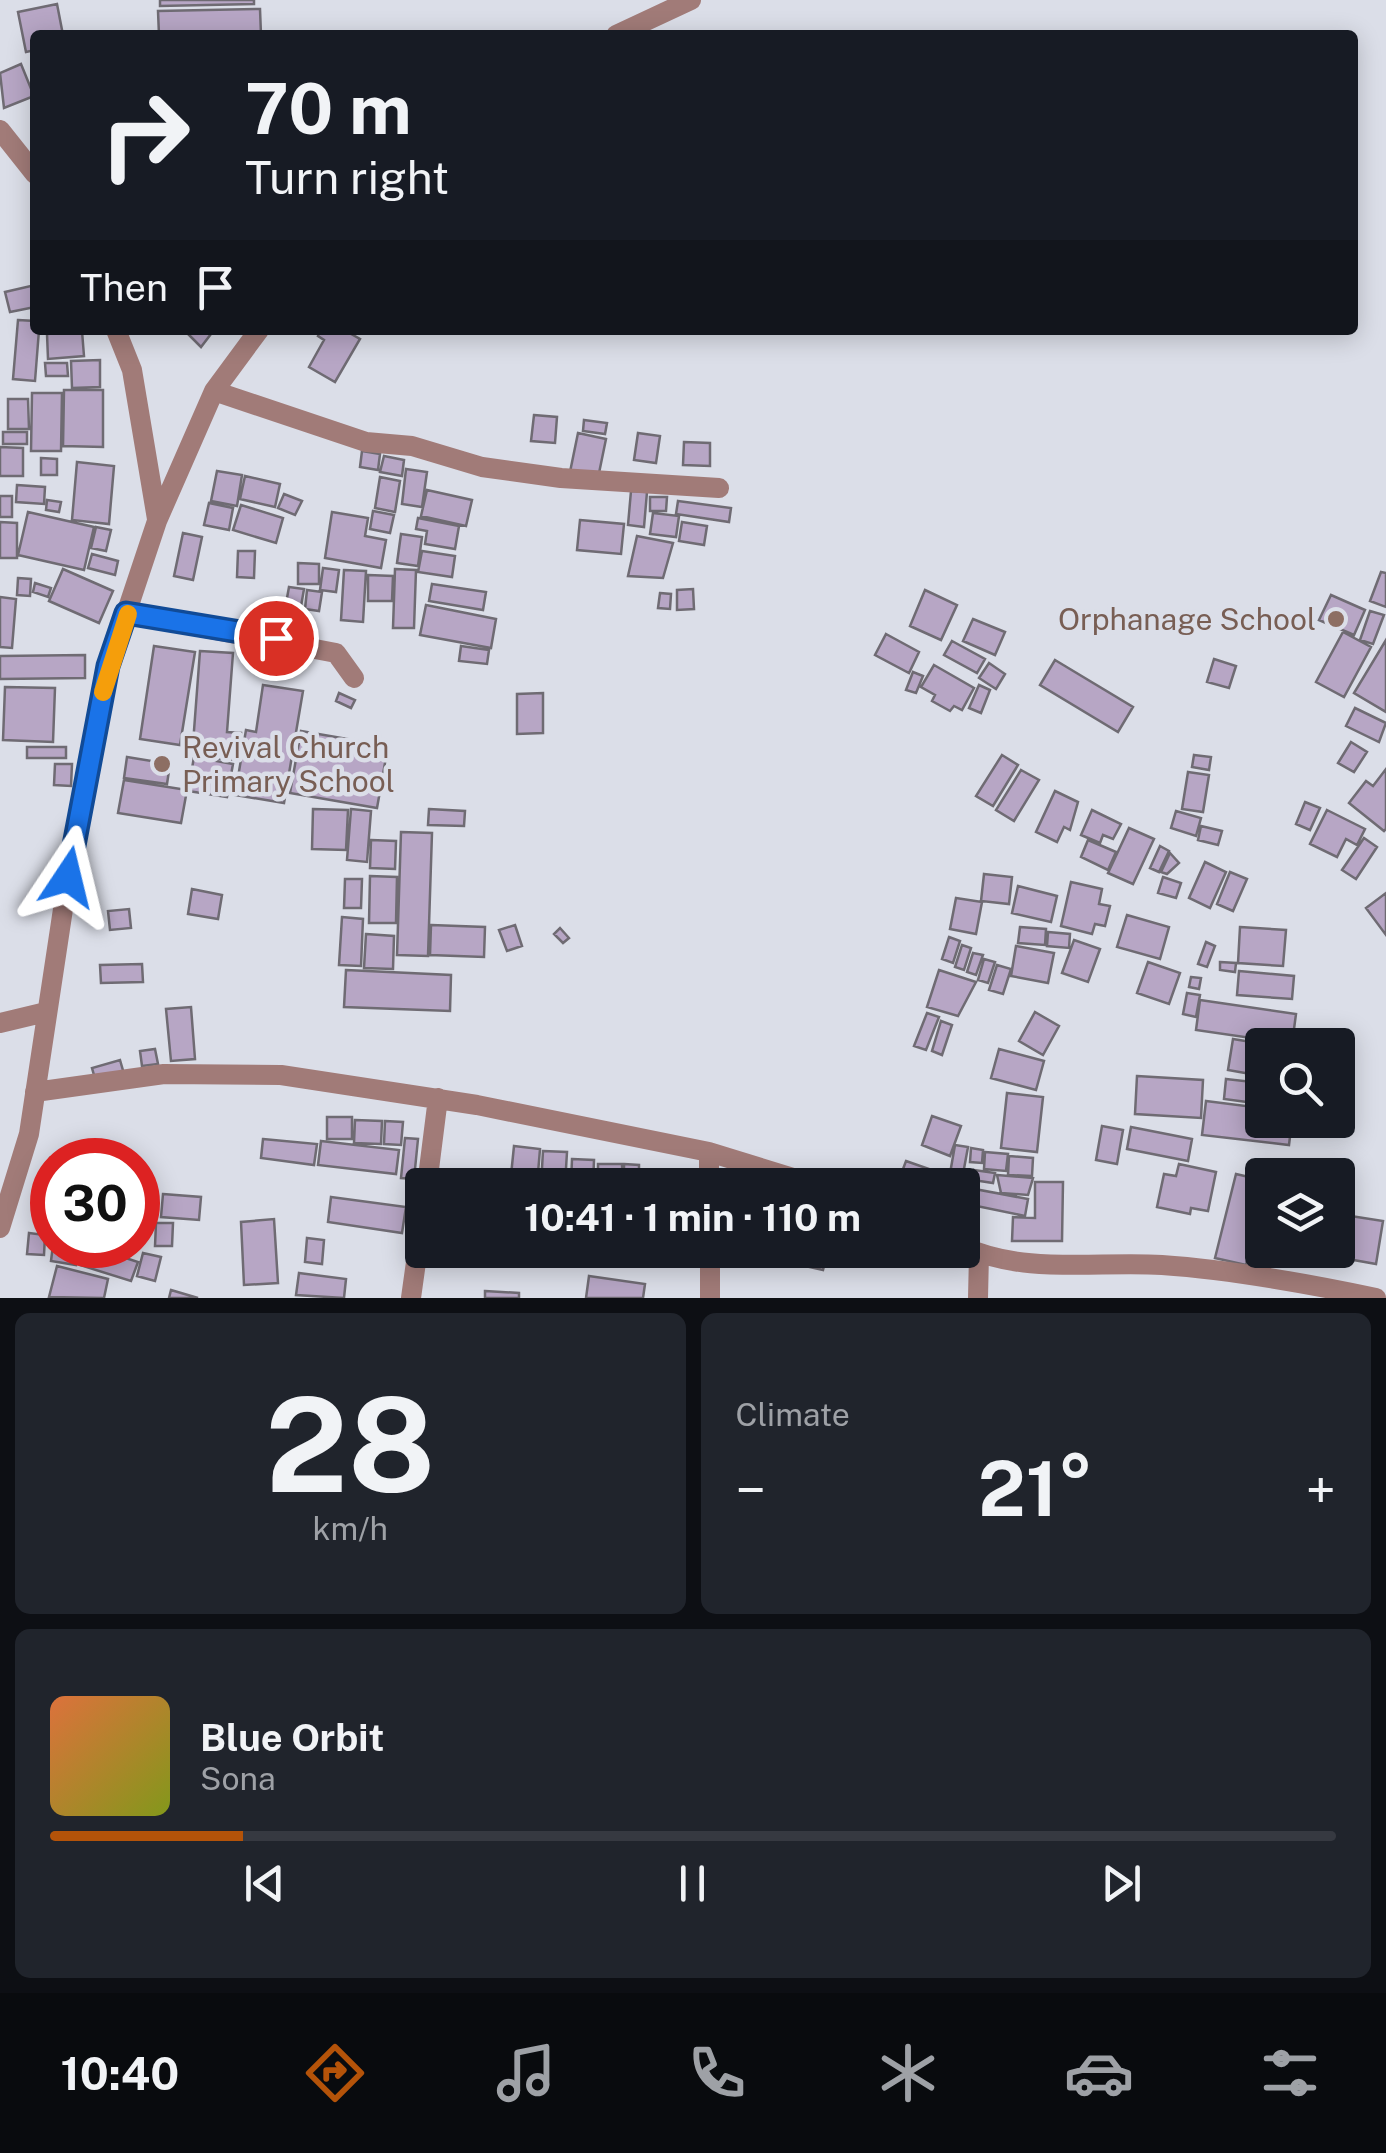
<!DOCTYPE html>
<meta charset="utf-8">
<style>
body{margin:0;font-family:"Public Sans",sans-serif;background:#20242c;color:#f1f3f6;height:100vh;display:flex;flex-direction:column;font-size:38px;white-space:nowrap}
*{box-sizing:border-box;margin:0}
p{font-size:32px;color:#9ea1a6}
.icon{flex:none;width:55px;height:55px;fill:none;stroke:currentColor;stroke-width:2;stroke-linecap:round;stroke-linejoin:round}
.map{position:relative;height:1298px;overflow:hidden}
.panel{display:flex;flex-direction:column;gap:15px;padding:15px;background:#0d0f14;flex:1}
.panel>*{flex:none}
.hud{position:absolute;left:30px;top:30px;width:1328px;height:305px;border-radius:10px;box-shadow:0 5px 25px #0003;background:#171b24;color:#f1f3f6;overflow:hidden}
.fabs{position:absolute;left:1245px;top:1028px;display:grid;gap:20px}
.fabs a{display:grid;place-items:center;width:110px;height:110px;border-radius:10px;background:#171b24;box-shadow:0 5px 25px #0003;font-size:50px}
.speed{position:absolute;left:30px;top:1138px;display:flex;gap:20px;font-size:50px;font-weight:700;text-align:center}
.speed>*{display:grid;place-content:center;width:130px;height:130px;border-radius:50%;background:#171b24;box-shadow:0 5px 25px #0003;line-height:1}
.speed .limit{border:15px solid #d22;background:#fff;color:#111}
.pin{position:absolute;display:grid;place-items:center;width:85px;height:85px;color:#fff;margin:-42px;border:5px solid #fff;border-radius:50%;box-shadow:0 2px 10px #0007}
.me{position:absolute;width:110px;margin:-55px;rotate:10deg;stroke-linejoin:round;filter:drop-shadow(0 0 8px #0008)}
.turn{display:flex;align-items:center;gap:35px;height:210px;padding:0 50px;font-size:45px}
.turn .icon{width:130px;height:130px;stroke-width:2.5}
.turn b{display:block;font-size:70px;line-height:85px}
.then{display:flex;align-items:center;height:95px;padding:0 50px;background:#0003;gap:20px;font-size:38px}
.big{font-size:75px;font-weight:700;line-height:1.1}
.panel .tile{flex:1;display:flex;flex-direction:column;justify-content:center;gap:15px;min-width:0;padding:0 35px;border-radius:15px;background:#20242c}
.panel .dial{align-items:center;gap:0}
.dial b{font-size:130px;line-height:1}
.song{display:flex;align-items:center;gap:30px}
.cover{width:120px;height:120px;border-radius:15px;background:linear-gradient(135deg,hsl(20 70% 55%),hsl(70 70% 35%))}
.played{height:10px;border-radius:5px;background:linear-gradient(90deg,#b45309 15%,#363941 15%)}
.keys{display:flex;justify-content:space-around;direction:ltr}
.heat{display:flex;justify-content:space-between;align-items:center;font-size:55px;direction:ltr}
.panel .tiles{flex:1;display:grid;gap:15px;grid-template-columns:1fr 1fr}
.tile:last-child{grid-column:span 2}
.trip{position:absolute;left:405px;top:1168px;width:575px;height:100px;border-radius:10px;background:#171b24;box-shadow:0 5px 25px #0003;font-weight:700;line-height:100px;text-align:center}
.tab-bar{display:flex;height:160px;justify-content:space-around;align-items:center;background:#090b0e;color:#9ea1a6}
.tab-bar .icon{width:70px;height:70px}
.tab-bar .selected{color:#b45309}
.tab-bar b{font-size:45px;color:#f1f3f6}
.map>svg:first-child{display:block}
</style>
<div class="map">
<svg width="1386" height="1298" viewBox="0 0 1386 1298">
<rect width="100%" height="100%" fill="#dbdee8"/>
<path fill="#b7a6c5" stroke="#6f6b73" stroke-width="2.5" d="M160,0H254V4L160,6Z
M57,4L63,35H35V50L26,52L18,12Z
M260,9L261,35H159L158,11Z
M21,64L34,96L4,108L0,73Z
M35,285V307L10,312L5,292Z
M18,320L35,321V330H39L35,381L13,379Z
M184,330H214L201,347Z
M321,330H344L360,339L335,382L309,367L324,340L318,336Z
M82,331L84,356L48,359L47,334Z
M100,360V387L72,388L71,361Z
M45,363H67L68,376H46Z
M64,390H103V447L63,446Z
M32,393H62L61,451H31Z
M8,399H28L29,429H8Z
M534,415L557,417L555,443L531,441Z
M584,420L607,423L605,434L583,431Z
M3,432H27V444H3Z
M578,433L606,439L598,478L570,472Z
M638,433L660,436L656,463L634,460Z
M684,442L710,443V466L683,465Z
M0,447L23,448V476H0Z
M362,451L380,454L378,470L360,467Z
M384,456L404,460L402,476L380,472Z
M41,458L57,459V475H41Z
M77,462L114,466L109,524L72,520Z
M406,469L427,472L422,507L402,504Z
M217,471L242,475L237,506L211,501Z
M245,476L280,484L275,507L240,499Z
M380,477L400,481L395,512L375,508Z
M17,485L45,487L44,504L16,502Z
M427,490L472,500L466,526L421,516Z
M631,491L647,492L644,527L628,525Z
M284,494L302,501L295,515L278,508Z
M0,496H12V517H0Z
M650,497H667L666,511H650Z
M47,500L61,502L59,512L46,510Z
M678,501L731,508L729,522L676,514Z
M209,503L233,508L229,530L204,525Z
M241,505L283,518L276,543L233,530Z
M373,511L394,515L390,533L370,529Z
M28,512L94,527L84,570L18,555Z
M332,512L368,518L365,536L386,540L381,568L325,558Z
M653,513L679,516L676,537L650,534Z
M418,518L459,526L455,549L425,544L427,531L416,529Z
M580,520L624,524L621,554L577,550Z
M0,522L17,523V558H0Z
M682,522L707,526L704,545L679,541Z
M96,527L111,530L106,551L91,548Z
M183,533L202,537L193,580L174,576Z
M401,534L422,537L418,566L397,563Z
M637,536L673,543L663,578L628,576Z
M238,551H255L254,578L237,577Z
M422,551L455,556L452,577L418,572Z
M92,554L118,561L115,575L88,568Z
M298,563L319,564V584H298Z
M323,568L339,570L336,592L320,590Z
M63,569L113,591L99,623L49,601Z
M395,569L416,570L414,628H393Z
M344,570L366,571L363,622L341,620Z
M1381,572L1386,573V607L1370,601Z
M368,575L393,576L392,601H368Z
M18,578L31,579L30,596L17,595Z
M35,583L51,588L48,597L33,592Z
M432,584L486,592L483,610L429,601Z
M289,587L304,589L300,612L285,609Z
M693,589L694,609L677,610V590Z
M307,590L322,592L319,611L305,609Z
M925,590L957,605L941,640L910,626Z
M660,593L671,594L670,609L658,608Z
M1331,595L1365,610L1354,635L1319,620Z
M0,597L16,599L12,648L0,647Z
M426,605L496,619L491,648L420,635Z
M1370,611L1384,615L1373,644L1360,640Z
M973,619L1005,632L995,655L963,641Z
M1343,632L1371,647L1344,697L1316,682Z
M886,634L919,652L909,673L875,655Z
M1386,640V712L1354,693Z
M952,641L985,659L977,673L944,655Z
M154,646L195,652L180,745L140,739Z
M461,646L489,650L487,664L459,661Z
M200,651L233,653L227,732L241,733L239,760L192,757Z
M85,655V678L0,679V656Z
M1214,659L1236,666L1229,688L1207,682Z
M1055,660L1133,707L1118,732L1040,685Z
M989,663L1005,674L996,689L979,678Z
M934,665L974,688L962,710L954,706L950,711L932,701L935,695L921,687Z
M913,672L923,676L916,693L906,690Z
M263,685L303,691L284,803L235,795L246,730L256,732Z
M979,685L990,690L981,713L969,708Z
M5,687L55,688L53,742L3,740Z
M339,693L355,700L351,708L336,701Z
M543,693V733L517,734V694Z
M1355,708L1386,723L1379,742L1346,726Z
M301,731L388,746L377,808L290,793Z
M1351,742L1367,752L1354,772L1338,763Z
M27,747H66V758H27Z
M1002,755L1018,765L993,806L976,796Z
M1194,755L1211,757L1209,770L1192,767Z
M127,757L170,764L167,784L124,778Z
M194,757L233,764L227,797L188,791Z
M55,764H72L71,786L54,785Z
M1386,769V829L1384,831L1349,803L1366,781L1373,786Z
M1021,770L1039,780L1014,821L996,810Z
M1188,772L1209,775L1203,812L1182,809Z
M124,780L187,790L181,823L118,813Z
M1055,791L1078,802L1070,830L1064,827L1057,842L1036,832Z
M1305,802L1320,808L1310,830L1296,824Z
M313,809L348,810L346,850L312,849Z
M351,809L371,811L367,862L347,860Z
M429,809L465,811L464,826L428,825Z
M1092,810L1121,824L1113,839L1103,835L1100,843L1081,835Z
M1327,810L1365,829L1357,845L1346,839L1337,857L1310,844Z
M1176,811L1201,818L1196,836L1171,828Z
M1201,826L1222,831L1218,845L1198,840Z
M1129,828L1154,839L1133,884L1108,873Z
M401,832L432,833L428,956L397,955Z
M1364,838L1377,847L1356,879L1342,870Z
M371,840L396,841L395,869L370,868Z
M1088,840L1116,852L1108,870L1081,857Z
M1160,846L1169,851L1159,872L1150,868Z
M1170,853L1179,863L1167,874L1161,872Z
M1205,862L1226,872L1210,908L1189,898Z
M1230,872L1247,879L1233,911L1217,904Z
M984,874L1012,877L1009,904L981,901Z
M370,876L397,877L396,923H369Z
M1163,877L1181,883L1176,898L1158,893Z
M345,879H362L361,908H344Z
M1071,882L1102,889L1099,904L1110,906L1105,926L1095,924L1092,934L1061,926Z
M1018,886L1057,896L1051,922L1012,913Z
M192,889L222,895L218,919L188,914Z
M1386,893V935L1366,908Z
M956,898L982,902L976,934L950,929Z
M129,909L131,928L110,930L108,911Z
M1127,915L1169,927L1160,959L1117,947Z
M342,917L363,919L361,966L339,965Z
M431,925L485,927L484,957L430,955Z
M515,925L522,946L507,951L499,930Z
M1020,927L1046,929L1045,945L1018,943Z
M1240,927L1286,930L1283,966L1238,963Z
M560,928L569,938L563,943L554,934Z
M1048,932L1070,934L1069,948L1047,946Z
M366,934L394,936L393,969L364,968Z
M949,937L960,941L953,963L942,959Z
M1074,940L1100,949L1088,982L1062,973Z
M1206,942L1215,946L1207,967L1198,964Z
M962,945L971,948L964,970L955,967Z
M1016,946L1054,953L1048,983L1011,976Z
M973,953L983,955L976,975L967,972Z
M984,959L995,962L988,983L978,980Z
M1148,962L1180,973L1169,1004L1137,993Z
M1220,962L1236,963L1235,972L1220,970Z
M142,964L143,982L101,983L100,965Z
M997,965L1011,969L1003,994L989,990Z
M346,970L451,975L450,1011L344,1007Z
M939,970L976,982L958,1016L927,1007Z
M1239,971L1294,976L1292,999L1237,995Z
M1191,977L1201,978L1199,989L1189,987Z
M1187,993L1200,995L1196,1017L1183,1014Z
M1200,1000L1296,1014L1292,1044L1196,1030Z
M191,1007L195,1059L171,1061L166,1009Z
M1035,1012L1059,1026L1043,1055L1019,1041Z
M927,1013L939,1017L926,1050L914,1046Z
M941,1021L952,1025L942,1055L932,1051Z
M1233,1039L1270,1045H1262V1076L1228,1070Z
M155,1049L158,1064L142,1066L140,1051Z
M999,1049L1044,1061L1036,1090L991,1078Z
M120,1060L124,1074L96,1082L92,1068Z
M1137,1076L1203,1080L1201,1118L1135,1114Z
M1226,1079L1262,1083V1104L1224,1099Z
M1007,1093L1043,1097L1037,1152L1001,1148Z
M1206,1101L1262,1108V1120H1292L1289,1145L1202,1135Z
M932,1116L961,1126L950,1156L922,1145Z
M327,1117H352V1139H327Z
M355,1120L382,1121L381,1144L354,1143Z
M385,1121L403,1122L401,1145L384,1144Z
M1102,1126L1123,1130L1117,1164L1096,1160Z
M1131,1127L1192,1139L1188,1161L1127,1149Z
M405,1138L418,1139L414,1179L401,1178Z
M263,1139L317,1144L314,1165L261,1158Z
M321,1141L399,1150L396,1174L318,1165Z
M955,1145L968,1147L961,1185H948Z
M514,1146L540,1149L537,1185H510Z
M971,1148L983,1150L982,1163L970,1162Z
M543,1151L567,1152L565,1185H541Z
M985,1152L1008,1154L1006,1171L984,1169Z
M1009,1156L1033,1158L1032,1176L1008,1175Z
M50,1158L62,1160H52V1195L43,1193Z
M572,1159L594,1160L593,1185H571Z
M906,1161L929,1169L923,1185H897Z
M598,1164H622L623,1185H598Z
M624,1164L639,1165V1185H624Z
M1179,1164L1216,1172L1208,1211L1191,1208L1190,1214L1157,1207L1164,1174L1176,1176Z
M974,1170L995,1173L993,1183L973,1180Z
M1236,1174L1262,1180V1199L1246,1265L1215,1258Z
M997,1175L1033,1178L1028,1195L1001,1193Z
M1035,1182H1063L1062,1241H1012L1013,1217L1035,1218Z
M964,1187L1028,1199L1025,1216L962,1203Z
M163,1194L201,1197L199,1220L161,1217Z
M331,1197L406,1207L402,1233L328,1222Z
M1338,1214L1383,1221L1376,1264L1331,1256L1332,1250H1338Z
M274,1219L278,1283L244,1285L241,1222Z
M156,1223H173L172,1246H155Z
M29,1233L45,1235L44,1255L27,1254Z
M307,1238L324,1240L322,1264L305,1262Z
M53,1245H79L76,1265L51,1261Z
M86,1245L138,1262L131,1281L80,1265Z
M805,1250H828L823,1270L801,1265Z
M1265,1250H1319V1259L1264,1255Z
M143,1253L161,1257L155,1281L137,1276Z
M57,1266L108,1279L104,1298L49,1297Z
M299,1273L346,1279L344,1298L296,1295Z
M589,1276L645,1284L643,1298H586Z
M171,1290L198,1298H169Z
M485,1291L519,1293V1298H485Z"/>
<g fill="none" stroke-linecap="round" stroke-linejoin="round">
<path stroke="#a17b78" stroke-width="20" d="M616,35L691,0
M0,130L35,174
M116,330L132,370L157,519
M214,391L366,442L412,446L482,467L561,478L719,488
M126,613L336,653L354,678
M0,1023L46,1012
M35,1092L164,1074L281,1075L477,1105L709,1152L816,1185
M709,1152V1185
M427,1185L438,1098
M0,1228L29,1134L73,843L109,665L157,521L214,391L259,330
M962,1246C1025,1275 1095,1261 1162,1265C1234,1270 1305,1283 1376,1298
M710,1250V1298
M411,1298L422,1219
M978,1298L979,1254"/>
</g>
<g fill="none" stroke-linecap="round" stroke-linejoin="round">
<g stroke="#114b97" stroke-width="25">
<path id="route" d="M68,877L108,666L126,613L276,638"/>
</g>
<use href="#route" stroke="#1a73e8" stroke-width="18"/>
<path stroke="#f59e0b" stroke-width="18" d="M103,692L128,614"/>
</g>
<g fill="#8d6e63" stroke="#dbdee8" stroke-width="4">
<circle cx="1336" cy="619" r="10"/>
<circle cx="162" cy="764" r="10"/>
</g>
<g text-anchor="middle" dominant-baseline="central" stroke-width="9" stroke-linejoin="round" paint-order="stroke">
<g font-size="30" fill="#785e54" stroke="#dbdee8" text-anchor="end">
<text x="1316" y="619">Orphanage School</text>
<text x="182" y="747" text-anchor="start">Revival Church<tspan x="182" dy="34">Primary School</tspan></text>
</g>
</g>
</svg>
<div class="fabs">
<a><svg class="icon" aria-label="search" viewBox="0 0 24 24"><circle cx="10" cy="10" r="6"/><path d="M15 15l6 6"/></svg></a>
<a><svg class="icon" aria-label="layers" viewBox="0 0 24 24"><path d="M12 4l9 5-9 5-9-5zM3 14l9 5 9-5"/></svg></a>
</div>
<div class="speed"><div class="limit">30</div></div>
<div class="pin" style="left:276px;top:638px;background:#d93025"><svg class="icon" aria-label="arrive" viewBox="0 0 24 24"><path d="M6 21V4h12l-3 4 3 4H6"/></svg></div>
<svg class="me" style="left:68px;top:877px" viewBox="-20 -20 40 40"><path d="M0-17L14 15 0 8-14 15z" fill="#1a73e8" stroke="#fff" stroke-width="4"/></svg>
<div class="trip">10:41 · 1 min · 110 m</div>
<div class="hud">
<div class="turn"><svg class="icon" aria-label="right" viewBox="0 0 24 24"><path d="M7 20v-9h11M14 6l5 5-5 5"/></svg><div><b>70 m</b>Turn right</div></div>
<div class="then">Then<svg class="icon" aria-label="arrive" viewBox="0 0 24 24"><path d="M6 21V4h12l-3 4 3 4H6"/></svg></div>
</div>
</div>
<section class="panel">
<div class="tiles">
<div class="tile dial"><b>28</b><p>km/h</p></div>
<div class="tile"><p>Climate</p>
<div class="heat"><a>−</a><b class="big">21°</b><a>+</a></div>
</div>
<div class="tile">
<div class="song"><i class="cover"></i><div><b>Blue Orbit</b><p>Sona</p></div></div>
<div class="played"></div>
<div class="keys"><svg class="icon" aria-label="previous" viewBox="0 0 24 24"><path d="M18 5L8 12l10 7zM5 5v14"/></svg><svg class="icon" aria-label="pause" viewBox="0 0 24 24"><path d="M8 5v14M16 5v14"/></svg><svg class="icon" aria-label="next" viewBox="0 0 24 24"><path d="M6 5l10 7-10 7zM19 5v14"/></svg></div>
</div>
</div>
</section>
<nav class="tab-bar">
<b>10:40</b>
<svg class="icon selected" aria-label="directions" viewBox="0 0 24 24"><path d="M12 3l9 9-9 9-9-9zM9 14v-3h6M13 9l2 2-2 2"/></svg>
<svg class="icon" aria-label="music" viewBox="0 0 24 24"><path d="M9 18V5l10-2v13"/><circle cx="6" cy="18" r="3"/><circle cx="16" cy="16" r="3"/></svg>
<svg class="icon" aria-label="phone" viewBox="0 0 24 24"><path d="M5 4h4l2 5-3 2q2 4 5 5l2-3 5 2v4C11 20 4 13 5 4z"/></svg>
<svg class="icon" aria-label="climate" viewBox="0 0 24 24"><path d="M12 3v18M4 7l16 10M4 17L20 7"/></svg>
<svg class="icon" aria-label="car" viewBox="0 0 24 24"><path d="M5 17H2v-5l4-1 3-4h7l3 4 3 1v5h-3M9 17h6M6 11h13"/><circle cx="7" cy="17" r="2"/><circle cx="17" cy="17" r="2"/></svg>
<svg class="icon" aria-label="filters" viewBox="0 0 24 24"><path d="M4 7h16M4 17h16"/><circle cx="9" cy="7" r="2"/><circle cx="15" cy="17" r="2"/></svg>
</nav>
